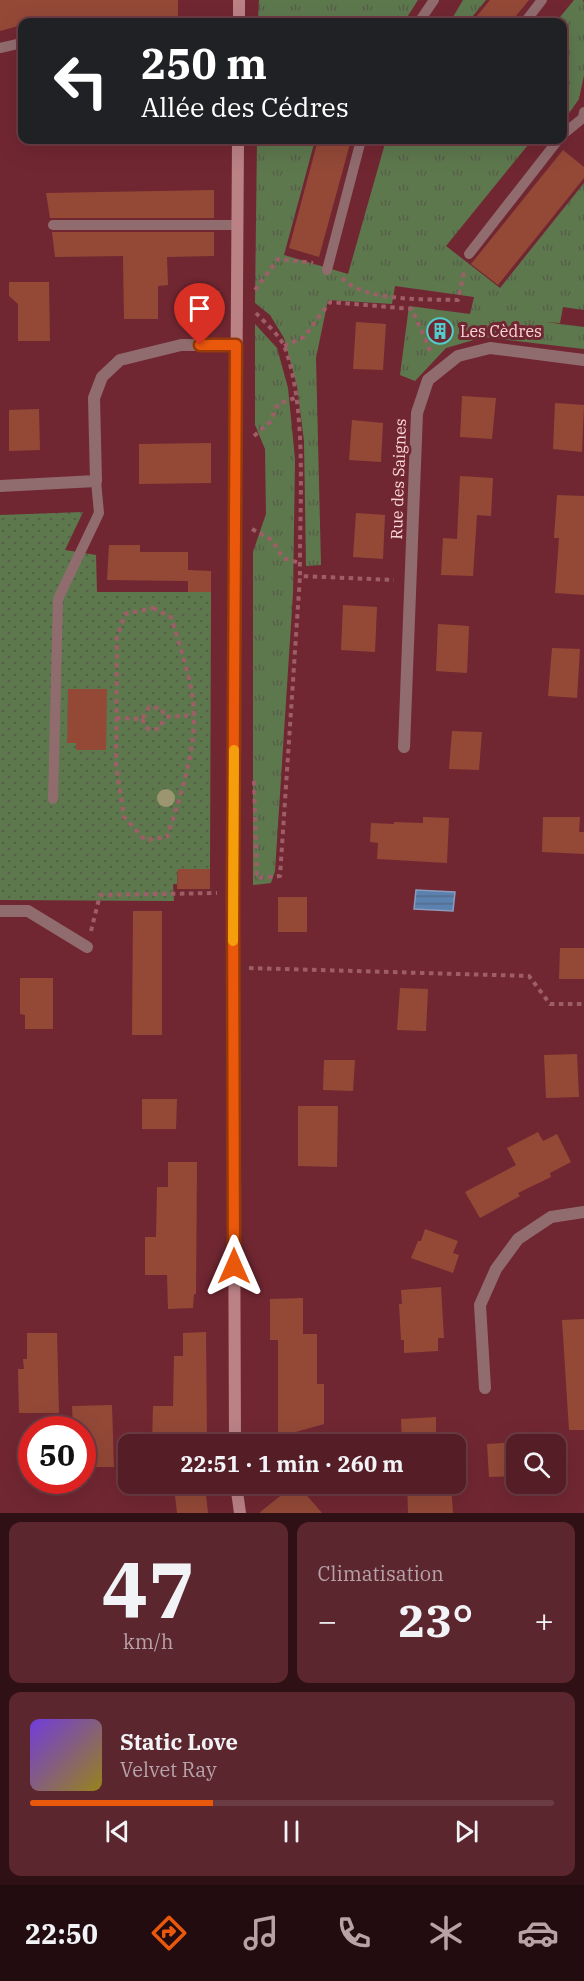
<!DOCTYPE html>
<html lang="fr">
<meta charset="utf-8">
<style>
body{margin:0;font-family:"IBM Plex Serif",serif;background:#5b262e;color:#f1f3f6;height:100vh;display:flex;flex-direction:column;font-size:22px;white-space:nowrap}
*{box-sizing:border-box;margin:0}
p{font-size:20px;color:#b6a2a7}
.icon{flex:none;width:33px;height:33px;fill:none;stroke:currentColor;stroke-width:2;stroke-linecap:round;stroke-linejoin:round}
.map{position:relative;height:1513px;overflow:hidden}
.side{display:flex;flex-direction:column;gap:9px;padding:9px;background:#2f1015;flex:1}
.side>*{flex:none}
.banner{position:absolute;left:18px;top:18px;width:549px;height:126px;border-radius:12px;box-shadow:0 6px 24px #0002,0 0 0 2px #6b3b43;background:#202124;color:#fff;overflow:hidden}
.controls{position:absolute;left:506px;top:1434px;display:grid;gap:12px}
.controls a{display:grid;place-items:center;width:60px;height:60px;border-radius:12px;background:#551d26;box-shadow:0 6px 24px #0002,0 0 0 2px #6b3b43;font-size:30px}
.speed{position:absolute;left:18px;top:1416px;display:flex;gap:12px;font-size:30px;font-weight:700;text-align:center}
.speed>*{display:grid;place-content:center;width:78px;height:78px;border-radius:50%;background:#551d26;box-shadow:0 6px 24px #0002,0 0 0 2px #6b3b43;line-height:1}
.speed .limit{border:9px solid #d22;background:#fff;color:#111}
.pin{position:absolute;display:grid;place-items:center;width:51px;height:51px;color:#fff;margin:-62px -26px;border-radius:50% 50% 50% 0;rotate:-45deg;box-shadow:0 0 6px #0007}
.pin .icon{rotate:45deg}
.me{position:absolute;width:66px;margin:-33px;rotate:0deg;stroke-linejoin:round;filter:drop-shadow(0 0 4px #0008)}
.turn{display:flex;align-items:center;gap:21px;height:126px;padding:0 24px;font-size:27px}
.turn .icon{width:78px;height:78px;stroke-width:2.5}
.turn b{display:block;font-size:42px;line-height:51px}
.big{font-size:45px;font-weight:700;line-height:1.1}
.side .tile{flex:1;display:flex;flex-direction:column;justify-content:center;gap:9px;min-width:0;padding:0 21px;border-radius:12px;background:#5b262e}
.side .dial{align-items:center;gap:0}
.dial b{font-size:78px;line-height:1}
.song{display:flex;align-items:center;gap:18px}
.cover{width:72px;height:72px;border-radius:9px;background:linear-gradient(135deg,hsl(260 70% 55%),hsl(50 70% 35%))}
.played{height:6px;border-radius:3px;background:linear-gradient(90deg,#ea580c 35%,#6b3b43 35%)}
.keys{display:flex;justify-content:space-around;direction:ltr}
.heat{display:flex;justify-content:space-between;align-items:center;font-size:33px;direction:ltr}
.side .tiles{flex:1;display:grid;gap:9px;grid-template-columns:1fr 1fr}
.tile:last-child{grid-column:span 2}
.trip{position:absolute;left:118px;top:1434px;width:348px;height:60px;border-radius:12px;background:#551d26;box-shadow:0 6px 24px #0002,0 0 0 2px #6b3b43;font-weight:700;line-height:60px;text-align:center}
.tabs{display:flex;height:96px;justify-content:space-around;align-items:center;background:#220c0f;color:#b6a2a7}
.tabs .icon{width:42px;height:42px}
.tabs .selected{color:#ea580c}
.tabs b{font-size:27px;color:#f1f3f6}
.map>svg:first-child{display:block}
</style>
<div class="map">
<svg width="584" height="1513" viewBox="0 0 584 1513">
<defs>
<pattern id="grass-tufts" width="24" height="20" patternUnits="userSpaceOnUse" patternTransform="scale(1.5)"><rect width="24" height="20" fill="#5e784e"/><path d="M3 7l-1-3M5 7V3M7 7l1-3M15 17l-1-3M17 17v-4M19 17l1-3" fill="none" stroke="#565f48"/></pattern>
<pattern id="park-dots" width="8" height="8" patternUnits="userSpaceOnUse" patternTransform="scale(1.5)"><rect width="8" height="8" fill="#5e784e"/><path d="M2 2h.1M6 6h.1" fill="none" stroke="#565f48" stroke-width="1.8" stroke-linecap="round"/></pattern>
<pattern id="water-rules" width="6" height="5" patternUnits="userSpaceOnUse" patternTransform="scale(1.5)"><rect width="6" height="5" fill="#5b81b0"/><path d="M0 2.5h6" fill="none" stroke="#566a89"/></pattern>
</defs>
<rect width="100%" height="100%" fill="#712732"/>
<path fill="url(#grass-tufts)" d="M259,0H418L404,22H258Z
M463,0H486L468,22H450Z
M574,0H583L584,3V75L579,99L563,122L562,22H556Z
M257,140H315L284,255L348,274L386,140H532L446,246L500,288L584,183V310L563,307L560,323L545,322L584,327V349L484,337L446,348L415,381L400,375L409,306L470,314L474,297L395,286L392,304L328,300L316,358L321,565L306,566L304,441L297,386L284,338L270,315L255,303Z
M255,324L277,348L288,388L295,459L293,593L275,871L271,883L253,885V552L266,514L265,449L255,425Z"/>
<path fill="url(#park-dots)" d="M83,512L65,550L96,555L97,592H211L210,869H178L177,884H173L174,901L0,900V515Z"/>
<path fill="url(#water-rules)" stroke="#8b9bbc" stroke-width="1.5" d="M416,890L455,892L453,911L414,909Z"/>
<path fill="#944937" d="M0,0H178V16L22,22V25L0,31Z
M490,0H529L511,22H472Z
M318,140H351L319,257L289,248Z
M563,150L584,167V178L498,285L471,264Z
M214,190V218H50L46,193Z
M52,232H214V256L167,257L168,285L158,286V319H124L123,256L55,257Z
M9,282H49L50,341H18V304L9,296Z
M356,322L386,324L383,370L353,369Z
M462,396L496,398L492,439L460,437Z
M555,403L584,405L582,452L553,449Z
M39,409L40,450L9,451V410Z
M352,420L383,423L381,462L349,460Z
M211,443V483L139,484V444Z
M460,476L493,478L491,516L477,515L473,576L441,575L443,538L457,539Z
M557,495L584,496V595L555,593L559,538H554Z
M356,513L385,515L383,559L353,557Z
M109,545H140V552H188V581L107,580Z
M188,570L211,571V592H188Z
M343,605L377,607L375,652L341,650Z
M438,624L469,626L467,673L436,671Z
M552,648L580,649L577,698L548,696Z
M68,689H107L106,750H76V743H67Z
M452,731L482,732L479,770L449,769Z
M423,817L449,818L447,863L377,859L378,843L370,842L371,823L394,824V822L423,823Z
M543,817H580L579,832H584V854L542,852Z
M178,869H210V889H177Z
M278,897H307V932H278Z
M133,911H162V1035H132Z
M560,948H584V979H559Z
M20,978H53V1029H25V1015L20,1014Z
M400,988L428,989L426,1031L397,1030Z
M577,1054L579,1097L546,1098L544,1055Z
M324,1060H355L353,1091L323,1090Z
M142,1099H177L176,1129H142Z
M298,1106H338L337,1167L298,1166Z
M538,1132L543,1141L557,1134L571,1162L550,1173L551,1177L518,1193L520,1196L480,1218L465,1192L516,1165L507,1148Z
M168,1162H197L196,1294H194L193,1308L168,1309L167,1275H145V1237H156L157,1187H168Z
M425,1229L458,1241L453,1253L459,1255L453,1273L411,1258L418,1241H421Z
M441,1287L444,1338H438V1351L404,1353V1340H401L399,1304H402L401,1290Z
M303,1298V1334H317V1384H324V1424L278,1437V1340H270V1299Z
M584,1319V1430H569L562,1320Z
M206,1332L207,1444H152L153,1406H173L174,1356H183V1333Z
M27,1333H57L59,1413H19L18,1369H24L23,1359H27Z
M112,1405L114,1467H82V1430H73L72,1406Z
M436,1417V1444H402L401,1419Z
M516,1442V1476L489,1477L487,1444Z
M295,1484H297L322,1513H259Z
M407,1484H451L453,1513H408Z
M205,1485L208,1513H177L174,1487Z"/>
<g fill="none" stroke-linecap="round" stroke-linejoin="round">
<path stroke="#9d5e67" stroke-width="4" stroke-dasharray="4.5 4.5" stroke-linecap="butt" d="M342,278C365,302 425,299 458,300L465,268
M255,290L278,259L313,263
M256,313C265,323 280,335 285,348C308,412 299,508 300,576L394,580
M206,327L218,291
M284,346L304,337L330,302L412,309L432,355
M254,436L270,422L278,404L295,398
M252,529L272,540L283,558L300,563
M153,608L171,617C180,647 194,685 194,716C195,753 179,801 167,837L145,840L124,817L116,765L117,637L125,614Z
M116,718L142,719L149,707L161,708L165,717L194,715
M142,719L148,729H159L165,717
M254,781L257,878L280,876L300,576
M91,931L100,895L217,893
M249,968L529,976L550,1004H584"/>
<path stroke="#916c6f" stroke-width="10" d="M419,22L434,0
M525,22L542,0
M0,48L22,43
M562,135L583,118L584,112
M53,225H237
M469,254L558,140
M327,270L361,140
M53,799L58,599L99,513L96,481"/>
<path stroke="#916c6f" stroke-width="12" d="M0,486L96,481L94,398L102,377L120,360L181,345H236
M404,747L417,413L428,380L458,356L490,348L584,360
M0,911H28L87,947
M485,1388L480,1305L496,1269L518,1239L551,1217L584,1212"/>
<path stroke="#bb8286" stroke-width="12" d="M239,0V22
M235,1444L233,893L238,140
M236,1484L240,1513"/>
</g>
<circle fill="#9c9670" cx="166" cy="798" r="9"/>
<g fill="none" stroke-linecap="round" stroke-linejoin="round">
<g stroke="#983908" stroke-width="15">
<path id="route" d="M200,345H236L233,893L234,1266"/>
</g>
<use href="#route" stroke="#ea580c" stroke-width="10"/>
<path stroke="#f59e0b" stroke-width="10" d="M233,941L234,750"/>
</g>
<defs>
<g id="building-ring" transform="scale(1.35)"><circle r="9.5" fill="#712732" stroke="#52cdcc" stroke-width="1.5"/><path d="M-4-6H4V6H1V3H-1V6H-4ZM-2.5-4.3h1.7v1.8h-1.7ZM.8-4.3h1.7v1.8H.8ZM-2.5-1h1.7V.8h-1.7ZM.8-1h1.7V.8H.8Z" fill="#52cdcc"/></g>
</defs>
<g fill-rule="evenodd">
<use href="#building-ring" x="440" y="331"/>
</g>
<g text-anchor="middle" dominant-baseline="central" stroke-width="6" stroke-linejoin="round" paint-order="stroke">
<g font-size="16" fill="#fcd7d9" stroke="#712732" text-anchor="start">
<text x="460" y="331">Les Cèdres</text>
</g>
<g font-size="16" fill="#fcd7d9" stroke="#712732">
<text transform="translate(398 479) rotate(-88)">Rue des Saignes</text>
</g>
</g>
</svg>
<div class="controls">
<a><svg class="icon" aria-label="search" viewBox="0 0 24 24"><circle cx="10" cy="10" r="6"/><path d="M15 15l6 6"/></svg></a>
</div>
<div class="speed"><div class="limit">50</div></div>
<div class="pin" style="left:200px;top:345px;background:#d93025"><svg class="icon" aria-label="arrive" viewBox="0 0 24 24"><path d="M6 21V4h12l-3 4 3 4H6"/></svg></div>
<svg class="me" style="left:234px;top:1266px" viewBox="-20 -20 40 40"><path d="M0-17L14 15 0 8-14 15z" fill="#ea580c" stroke="#fff" stroke-width="4"/></svg>
<div class="trip">22:51 · 1 min · 260 m</div>
<div class="banner">
<div class="turn"><svg class="icon" aria-label="left" viewBox="0 0 24 24"><path d="M17 20v-9H6M10 6l-5 5 5 5"/></svg><div><b>250 m</b>Allée des Cédres</div></div>
</div>
</div>
<section class="side">
<div class="tiles">
<div class="tile dial"><b>47</b><p>km/h</p></div>
<div class="tile"><p>Climatisation</p>
<div class="heat"><a>−</a><b class="big">23°</b><a>+</a></div>
</div>
<div class="tile">
<div class="song"><i class="cover"></i><div><b>Static Love</b><p>Velvet Ray</p></div></div>
<div class="played"></div>
<div class="keys"><svg class="icon" aria-label="previous" viewBox="0 0 24 24"><path d="M18 5L8 12l10 7zM5 5v14"/></svg><svg class="icon" aria-label="pause" viewBox="0 0 24 24"><path d="M8 5v14M16 5v14"/></svg><svg class="icon" aria-label="next" viewBox="0 0 24 24"><path d="M6 5l10 7-10 7zM19 5v14"/></svg></div>
</div>
</div>
</section>
<nav class="tabs">
<b>22:50</b>
<svg class="icon selected" aria-label="directions" viewBox="0 0 24 24"><path d="M12 3l9 9-9 9-9-9zM9 14v-3h6M13 9l2 2-2 2"/></svg>
<svg class="icon" aria-label="music" viewBox="0 0 24 24"><path d="M9 18V5l10-2v13"/><circle cx="6" cy="18" r="3"/><circle cx="16" cy="16" r="3"/></svg>
<svg class="icon" aria-label="phone" viewBox="0 0 24 24"><path d="M5 4h4l2 5-3 2q2 4 5 5l2-3 5 2v4C11 20 4 13 5 4z"/></svg>
<svg class="icon" aria-label="climate" viewBox="0 0 24 24"><path d="M12 3v18M4 7l16 10M4 17L20 7"/></svg>
<svg class="icon" aria-label="car" viewBox="0 0 24 24"><path d="M5 17H2v-5l4-1 3-4h7l3 4 3 1v5h-3M9 17h6M6 11h13"/><circle cx="7" cy="17" r="2"/><circle cx="17" cy="17" r="2"/></svg>
</nav>
